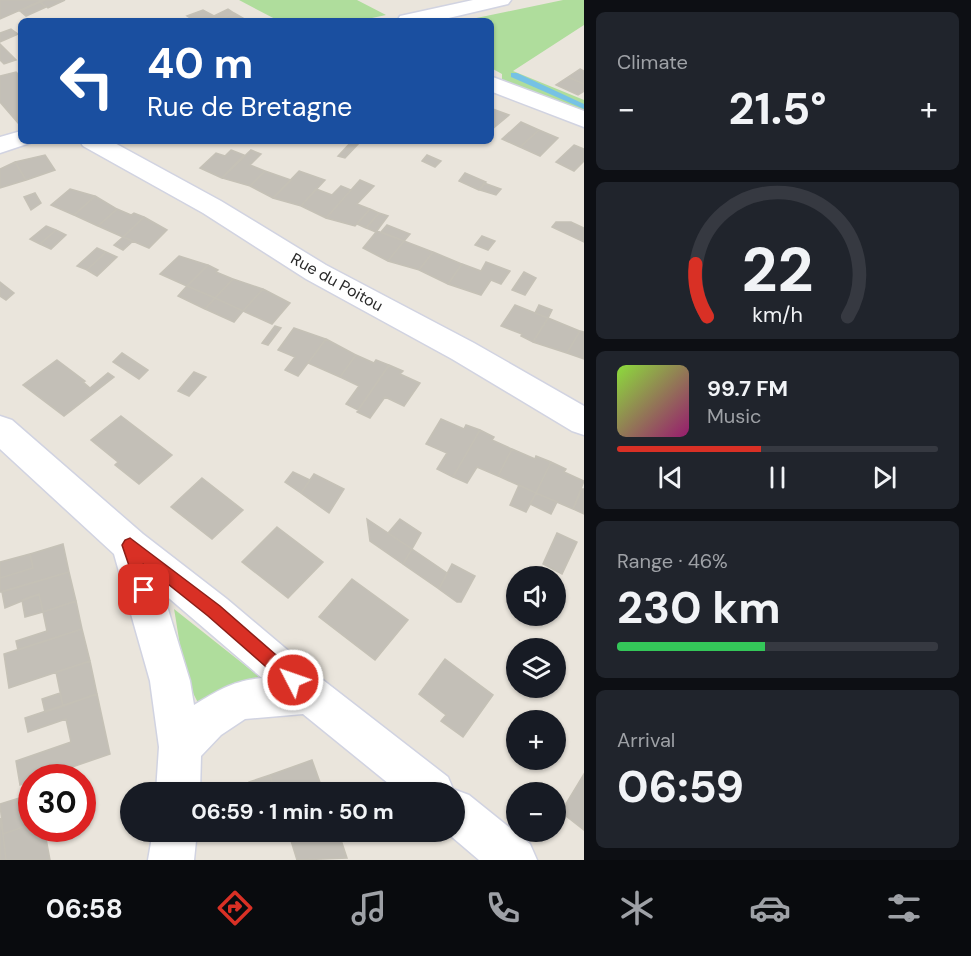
<!DOCTYPE html>
<meta charset="utf-8">
<style>
body{margin:0;font-family:"DM Sans",sans-serif;background:#20242c;color:#f1f3f6;height:100vh;display:flex;flex-direction:column;font-size:22px;white-space:nowrap}
*{box-sizing:border-box;margin:0}
p{font-size:20px;color:#9ea1a6}
.icon{flex:none;width:33px;height:33px;fill:none;stroke:currentColor;stroke-width:2;stroke-linecap:round;stroke-linejoin:round}
.map{position:relative;flex:1;overflow:hidden}
.panel{display:flex;flex-direction:column;gap:12px;padding:12px;background:#0d0f14;width:387px}
.panel>*{flex:none}
.hud{position:absolute;left:18px;top:18px;width:476px;height:126px;border-radius:9px;box-shadow:0 2px 4px #0004;background:#1a4fa0;color:#fff;overflow:hidden}
.tools{position:absolute;left:506px;top:566px;display:grid;gap:12px}
.tools a{display:grid;place-items:center;width:60px;height:60px;border-radius:50%;background:#171b24;box-shadow:0 2px 4px #0004;font-size:30px}
.speed{position:absolute;left:18px;top:764px;display:flex;gap:12px;font-size:30px;font-weight:700;text-align:center}
.speed>*{display:grid;place-content:center;width:78px;height:78px;border-radius:50%;background:#171b24;box-shadow:0 2px 4px #0004;line-height:1}
.speed .limit{border:9px solid #d22;background:#fff;color:#111}
.pin{position:absolute;display:grid;place-items:center;width:51px;height:51px;color:#fff;margin:-26px;border-radius:12px;box-shadow:0 3px 9px #0006}
.me{position:absolute;width:66px;margin:-33px;rotate:311deg;stroke-linejoin:round;filter:drop-shadow(0 0 4px #0008)}
.turn{display:flex;align-items:center;gap:21px;height:126px;padding:0 30px;font-size:27px}
.turn .icon{width:78px;height:78px;stroke-width:2.5}
.turn b{display:block;font-size:42px;line-height:51px}
.big{font-size:45px;font-weight:700;line-height:1.1}
.panel .widget{flex:1;display:flex;flex-direction:column;justify-content:center;gap:9px;min-width:0;padding:0 21px;border-radius:9px;background:#20242c}
.panel .dial{align-items:center;gap:0}
.dial svg{height:156px;overflow:visible;fill:none;stroke:#363941;stroke-width:7;stroke-linecap:round;text-anchor:middle}
.dial text{fill:#f1f3f6;stroke:none}
.song{display:flex;align-items:center;gap:18px}
.cover{width:72px;height:72px;border-radius:9px;background:linear-gradient(135deg,hsl(90 70% 55%),hsl(320 70% 35%))}
.played{height:6px;border-radius:3px;background:linear-gradient(90deg,#d93025 45%,#363941 45%)}
.keys{display:flex;justify-content:space-around;direction:ltr}
.heat{display:flex;justify-content:space-between;align-items:center;font-size:33px;direction:ltr}
.charge{height:9px;border-radius:4px;background:linear-gradient(90deg,#34c759 46%,#363941 0)}
.trip{position:absolute;left:120px;top:782px;width:345px;height:60px;border-radius:30px;background:#171b24;box-shadow:0 2px 4px #0004;font-weight:700;line-height:60px;text-align:center}
.menu{display:flex;height:96px;justify-content:space-around;align-items:center;background:#090b0e;color:#9ea1a6}
.menu .icon{width:42px;height:42px}
.menu .active{color:#d93025}
.menu b{font-size:27px;color:#f1f3f6}
main{display:flex;flex:1;min-height:0}
.map>svg:first-child{display:block}
</style>
<main>
<div class="map">
<svg width="584" height="860" viewBox="0 0 584 860">
<rect width="100%" height="100%" fill="#eae5dc"/>
<path fill="#afdd9c" d="M239,0H357L386,15L358,21H279Z
M563,0H584V25L513,71L584,100V113L502,81V74L491,68L490,21H462Z
M174,609L261,678L223,692L203,710C183,683 180,641 174,609Z"/>
<g fill="none" stroke-linecap="round" stroke-linejoin="round">
<path fill="#76c2e5" fill-rule="evenodd" d="M511,73H517L584,104V109L511,77Z"/>
</g>
<path fill="#c3bfb7" stroke="#c5c1b6" stroke-width="1.5" d="M0,0H43L0,19Z
M45,0H65L48,8L40,2Z
M40,2L46,7L26,16L20,11Z
M228,9L234,13L215,21H195L187,16L203,10L214,16Z
M234,13L248,21H215Z
M11,29L18,34L0,42V33Z
M0,44L16,60L4,64L0,60Z
M580,69L584,71V84L568,77Z
M16,72L21,77L19,124L0,102V76Z
M568,77L584,84V91L578,95L556,85Z
M490,108L509,115L490,131Z
M521,122L539,130L520,147L502,139Z
M539,130L558,138L540,156L520,147Z
M352,141H361L345,158L338,156Z
M574,145L584,149V161L574,171L556,162Z
M231,150L244,155L222,178L200,168L216,153L225,156Z
M251,150L261,154L250,165L265,171L250,186L222,178Z
M45,155L55,170L26,180L15,162Z
M427,155L441,161L435,167L422,161Z
M15,162L26,180L0,188V169Z
M265,171L291,180L273,198L250,186Z
M299,171L325,180L301,206L273,198Z
M465,173L486,182L479,190L459,181Z
M360,180L374,186L357,204L370,209L355,226L326,218Z
M484,183L501,189L496,195L480,190Z
M341,186L351,190L326,218L301,206L316,189L332,195Z
M70,189L95,196L74,215L51,205Z
M35,193L41,203L31,210L24,197Z
M95,196L117,209L98,226L74,215Z
M117,209L131,215L134,213L144,217L123,237L98,226Z
M370,209L379,213L366,228L357,224Z
M379,213L388,216L376,232L366,228Z
M144,217L167,230L149,248L123,237Z
M556,222H571L584,228V242L552,227Z
M387,225L410,234L404,241L381,232Z
M46,226L56,230L40,244L30,239Z
M56,230L66,235L51,249L40,244Z
M377,231L404,241L388,261L363,248Z
M482,236L495,241L488,250L475,245Z
M123,237L133,241L123,250L114,245Z
M404,241L433,252L419,270L388,261Z
M97,248L106,252L87,270L77,266Z
M106,252L117,257L97,276L87,270Z
M433,252L462,264L448,284L419,270Z
M179,256L208,265L187,286L160,274Z
M486,262L510,271L501,284L491,280L481,295L448,284L462,264L481,271Z
M208,265L218,270L216,272L233,279L215,298L187,286Z
M524,272L536,278L525,295L512,290Z
M233,279L263,289L243,311L215,298Z
M0,282L14,293L6,300L0,296Z
M187,286L215,298L205,309L178,296Z
M263,289L290,303L272,324L243,311Z
M215,298L243,311L234,322L205,309Z
M515,305L548,318L533,342L521,336L522,334L501,326Z
M539,305L552,310L548,318L535,313Z
M548,318L580,331L567,353L533,342Z
M275,326L281,328L268,345L262,343Z
M294,328L326,339L298,376L285,370L295,357L278,350Z
M580,331L584,332V359L567,353Z
M326,339L356,355L340,377L308,363Z
M122,353L148,370L139,379L113,362Z
M356,355L374,363L376,360L389,365L358,410L346,404L359,386L340,377Z
M57,360L85,381L83,382L90,388L108,373L114,377L64,416L23,385Z
M389,365L403,371L400,374L420,383L404,406L385,397L370,418L357,412Z
M194,372L206,377L189,396L178,391Z
M121,416L172,455L139,484L115,465L118,462L91,440Z
M441,419L464,429L466,425L480,430L453,477L437,469L447,453L426,444Z
M480,430L494,437L492,440L512,449L498,476L477,467L467,483L453,477Z
M512,449L535,459L536,456L551,462L536,493L498,476Z
M551,462L566,469L564,472L584,481L573,509L536,493Z
M293,472L310,480L301,493L285,482Z
M314,474L344,489L329,513L301,493Z
M202,478L243,510L212,539L171,507Z
M519,485L536,493L526,512L510,505Z
M582,489H584V514L573,509Z
M536,493L557,502L551,514L530,504Z
M367,519L412,549L403,564L370,541Z
M400,519L421,533L412,549L388,533Z
M277,527L323,562L288,598L242,562Z
M557,533L577,542L562,574L543,564Z
M63,544L69,572L0,592V578L33,568L30,554Z
M412,549L447,573L439,589L403,564Z
M30,554L33,568L0,578V562Z
M452,564L475,576L461,602H457L439,589Z
M69,572L76,601L43,612L39,594L5,608L2,592Z
M352,579L408,620L375,660L319,617Z
M39,594L43,612L25,617L22,600Z
M76,601L82,629L18,650L16,641L47,631L43,612Z
M82,629L90,661L9,688L4,654Z
M445,659L493,695L463,737L441,721L446,715L419,694Z
M90,661L97,694L63,706L56,672Z
M60,693L63,706L45,712L42,699Z
M97,694L110,754L43,777H32V781L20,785L16,761L71,742L66,719L28,732L25,718Z
M312,760L322,788L327,786L329,792H275L270,775Z
M584,774V830L561,812Z
M270,775L275,792H252L249,782Z
M32,794V824L3,834L0,804Z
M0,818L3,834L6,860H0Z
M32,824V828H44L50,860H6L3,834Z
M288,831H338L347,858L297,860Z"/>
<g fill="none" stroke-linecap="round" stroke-linejoin="round">
<g stroke="#d1d3e1" stroke-width="3">
<path id="street" d="M473,0H511L508,4L436,21H397L400,16Z
M490,76L584,111V127L490,91Z
M21,131V141H31L30,143L0,153V137Z
M80,141H111L221,201L326,265L474,343L584,406V435L572,431L452,359L306,279L203,213L83,146Z
M0,416L12,420L143,534L227,599L323,680L448,777L453,789L469,795L530,844L537,860H479L445,831H454V792H399L303,714L245,719L221,735L201,756L200,792H156L159,747L150,681L114,554L0,449ZM163,593L262,678C232,681 219,690 194,705L190,681Z
M153,831H197L194,860H148Z"/>
</g>
<use href="#street" fill="#fff" fill-rule="evenodd"/>
</g>
<path fill="#d93025" stroke="#8d1f18" stroke-width="1.5" d="M130,538L220,606L299,675L302,680L299,686L293,688L288,686L208,616L144,565L152,590L150,595L144,597L139,595L122,545L125,540Z"/>
<g text-anchor="middle" dominant-baseline="central" stroke-width="6" stroke-linejoin="round" paint-order="stroke">
<g font-size="16" fill="#292929" stroke="#fff">
<text transform="translate(337 282) rotate(29)">Rue du Poitou</text>
</g>
</g>
</svg>
<div class="tools">
<a><svg class="icon" aria-label="sound" viewBox="0 0 24 24"><path d="M4 9h4l5-4v14l-5-4H4zM17 9q2 3 0 6"/></svg></a>
<a><svg class="icon" aria-label="layers" viewBox="0 0 24 24"><path d="M12 4l9 5-9 5-9-5zM3 14l9 5 9-5"/></svg></a>
<a>+</a>
<a>−</a>
</div>
<div class="speed"><div class="limit">30</div></div>
<div class="pin" style="left:144px;top:590px;background:#d93025"><svg class="icon" aria-label="arrive" viewBox="0 0 24 24"><path d="M6 21V4h12l-3 4 3 4H6"/></svg></div>
<svg class="me" style="left:293px;top:680px" viewBox="-20 -20 40 40"><circle r="17" fill="#d93025" stroke="#fff" stroke-width="3"/><path d="M0-11L8 9 0 5-8 9z" fill="#fff"/></svg>
<div class="trip">06:59 · 1 min · 50 m</div>
<div class="hud">
<div class="turn"><svg class="icon" aria-label="left" viewBox="0 0 24 24"><path d="M17 20v-9H6M10 6l-5 5 5 5"/></svg><div><b>40 m</b>Rue de Bretagne</div></div>
</div>
</div>
<section class="panel">
<div class="widget"><p>Climate</p>
<div class="heat"><a>−</a><b class="big">21.5°</b><a>+</a></div>
</div>
<div class="widget dial"><svg viewBox="0 0 100 80">
<path d="M14 69A42 42 0 1 1 86 69"/>
<path d="M14 69A42 42 0 0 1 8 42" stroke="#d93025"/>
<text x="50" y="56" font-size="32" font-weight="700">22</text>
<text x="50" y="72" font-size="11">km/h</text>
</svg></div>
<div class="widget">
<div class="song"><i class="cover"></i><div><b>99.7 FM</b><p>Music</p></div></div>
<div class="played"></div>
<div class="keys"><svg class="icon" aria-label="previous" viewBox="0 0 24 24"><path d="M18 5L8 12l10 7zM5 5v14"/></svg><svg class="icon" aria-label="pause" viewBox="0 0 24 24"><path d="M8 5v14M16 5v14"/></svg><svg class="icon" aria-label="next" viewBox="0 0 24 24"><path d="M6 5l10 7-10 7zM19 5v14"/></svg></div>
</div>
<div class="widget"><p>Range · 46%</p><b class="big">230 km</b><div class="charge"></div></div>
<div class="widget"><p>Arrival</p><b class="big">06:59</b></div>
</section>
</main>
<nav class="menu">
<b>06:58</b>
<svg class="icon active" aria-label="directions" viewBox="0 0 24 24"><path d="M12 3l9 9-9 9-9-9zM9 14v-3h6M13 9l2 2-2 2"/></svg>
<svg class="icon" aria-label="music" viewBox="0 0 24 24"><path d="M9 18V5l10-2v13"/><circle cx="6" cy="18" r="3"/><circle cx="16" cy="16" r="3"/></svg>
<svg class="icon" aria-label="phone" viewBox="0 0 24 24"><path d="M5 4h4l2 5-3 2q2 4 5 5l2-3 5 2v4C11 20 4 13 5 4z"/></svg>
<svg class="icon" aria-label="climate" viewBox="0 0 24 24"><path d="M12 3v18M4 7l16 10M4 17L20 7"/></svg>
<svg class="icon" aria-label="car" viewBox="0 0 24 24"><path d="M5 17H2v-5l4-1 3-4h7l3 4 3 1v5h-3M9 17h6M6 11h13"/><circle cx="7" cy="17" r="2"/><circle cx="17" cy="17" r="2"/></svg>
<svg class="icon" aria-label="filters" viewBox="0 0 24 24"><path d="M4 7h16M4 17h16"/><circle cx="9" cy="7" r="2"/><circle cx="15" cy="17" r="2"/></svg>
</nav>
